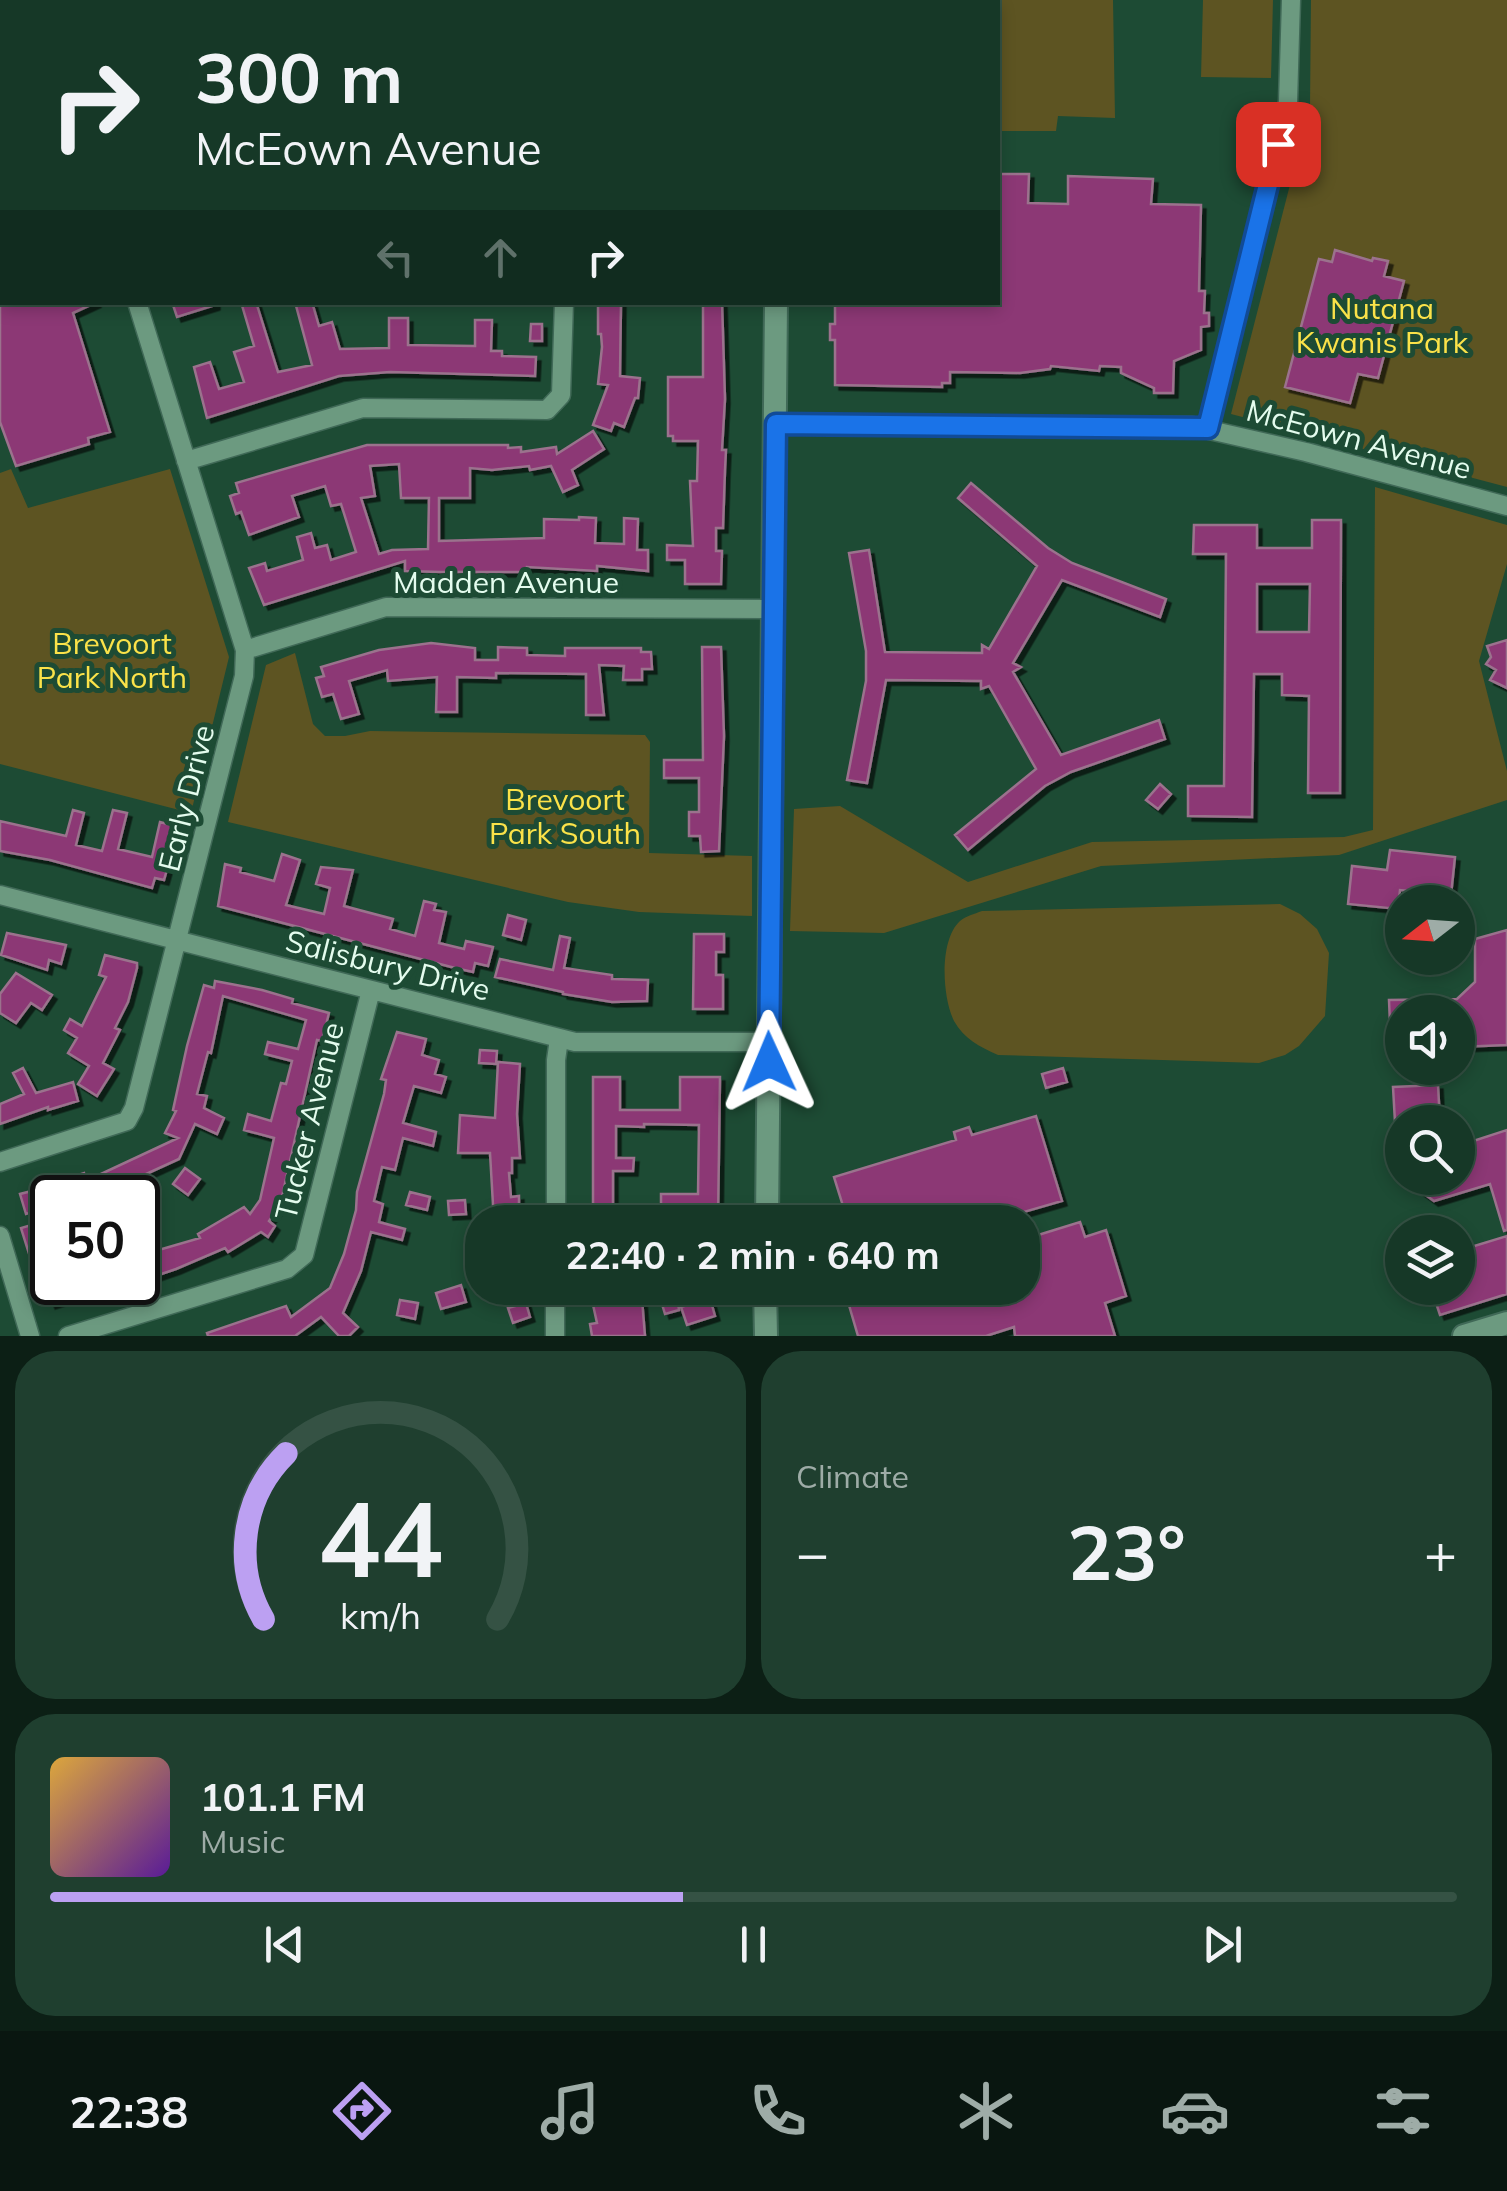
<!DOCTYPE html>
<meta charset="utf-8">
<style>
body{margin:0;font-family:Mulish,sans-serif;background:#1f3f2f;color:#f1f3f6;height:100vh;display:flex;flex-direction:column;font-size:38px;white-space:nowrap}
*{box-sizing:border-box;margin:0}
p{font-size:32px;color:#9eaca7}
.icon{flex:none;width:55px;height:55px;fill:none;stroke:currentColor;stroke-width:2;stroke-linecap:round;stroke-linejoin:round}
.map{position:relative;height:1336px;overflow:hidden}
.drawer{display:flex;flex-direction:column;gap:15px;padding:15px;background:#0c1f15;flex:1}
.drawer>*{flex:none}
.banner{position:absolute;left:0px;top:0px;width:1000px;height:305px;box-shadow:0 5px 15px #0003,0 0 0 2px #355244;background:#163827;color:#f1f3f6;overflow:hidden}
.needle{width:65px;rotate:253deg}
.fabs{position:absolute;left:1385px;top:885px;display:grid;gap:20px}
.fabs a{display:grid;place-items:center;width:90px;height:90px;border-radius:50%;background:#163827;box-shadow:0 5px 15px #0003,0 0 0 2px #355244;font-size:50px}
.speed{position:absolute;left:30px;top:1175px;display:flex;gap:20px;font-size:50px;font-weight:700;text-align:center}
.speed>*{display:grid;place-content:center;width:130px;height:130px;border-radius:50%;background:#163827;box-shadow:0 5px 15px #0003,0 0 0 2px #355244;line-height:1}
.speed .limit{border:5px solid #111;border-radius:15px;background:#fff;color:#111}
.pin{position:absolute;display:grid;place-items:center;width:85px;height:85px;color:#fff;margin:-42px;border-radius:20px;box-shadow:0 5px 15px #0006}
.me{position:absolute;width:110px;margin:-55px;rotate:359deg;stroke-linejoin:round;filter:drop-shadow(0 0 8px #0008)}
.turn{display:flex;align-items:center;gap:35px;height:210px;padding:0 30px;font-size:45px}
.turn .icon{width:130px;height:130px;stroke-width:2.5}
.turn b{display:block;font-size:70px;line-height:85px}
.lanes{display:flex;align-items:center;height:95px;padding:0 30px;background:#0003;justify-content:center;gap:50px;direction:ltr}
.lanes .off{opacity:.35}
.big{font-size:75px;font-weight:700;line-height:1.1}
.drawer .widget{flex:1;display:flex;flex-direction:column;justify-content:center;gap:15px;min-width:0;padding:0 35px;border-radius:40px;background:#1f3f2f}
.drawer .dial{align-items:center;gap:0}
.dial svg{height:260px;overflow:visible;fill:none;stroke:#355244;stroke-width:7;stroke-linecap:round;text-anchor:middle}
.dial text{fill:#f1f3f6;stroke:none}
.song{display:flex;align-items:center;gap:30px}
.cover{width:120px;height:120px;border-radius:15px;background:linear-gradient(135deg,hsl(40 70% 55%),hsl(270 70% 35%))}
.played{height:10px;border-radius:5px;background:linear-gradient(90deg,#bca0f2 45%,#355244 45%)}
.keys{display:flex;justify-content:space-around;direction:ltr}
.heat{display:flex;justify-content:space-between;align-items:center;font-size:55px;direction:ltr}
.drawer .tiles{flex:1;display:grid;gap:15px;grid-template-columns:1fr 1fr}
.widget:last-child{grid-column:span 2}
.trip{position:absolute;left:465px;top:1205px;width:575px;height:100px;border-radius:40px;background:#163827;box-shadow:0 5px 15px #0003,0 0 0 2px #355244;font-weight:700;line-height:100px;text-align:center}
.dock{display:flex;height:160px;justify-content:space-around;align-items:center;background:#091610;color:#9eaca7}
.dock .icon{width:70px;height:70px}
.dock .active{color:#bca0f2}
.dock b{font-size:45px;color:#f1f3f6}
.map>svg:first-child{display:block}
</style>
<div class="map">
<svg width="1507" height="1336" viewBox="0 0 1507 1336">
<defs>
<filter id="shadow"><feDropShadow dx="4.5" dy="4.5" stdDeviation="0" flood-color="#0009"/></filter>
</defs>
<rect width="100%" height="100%" fill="#1d4b34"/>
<path fill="#5d5422" d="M814,0H1113L1115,118L1058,116L1056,131H998V2Z
M1203,0H1273L1271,78L1201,77Z
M1311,0H1507V487L1231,414L1310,107Z
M11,469L28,508L170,469L229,657L191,813L0,764V473Z
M1375,487L1507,525V564L1479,661L1507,771V800L1339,855L1101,866L884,933L790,931L794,809L840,806L968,882L1092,842L1344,837L1373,830Z
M295,653L313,724L325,736H345L370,731L645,735L650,742L649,853L752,856V916L639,912L568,902L228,822L266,665Z
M1280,904L1300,914L1317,929L1329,953L1325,1016L1299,1046L1285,1055L1259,1063L998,1055C980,1047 964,1039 954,1021C942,997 939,940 960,921C966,916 974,914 982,911Z"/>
<path fill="#8c3875" stroke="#9b728d" stroke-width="2.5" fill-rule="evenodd" filter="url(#shadow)" d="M998,174H1029L1028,203L1068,204V176L1153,179L1151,204L1201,205L1199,291H1205L1204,313H1209V326L1201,327V350L1174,361L1173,393H1154V388L1121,373V367L1100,366L1099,371L1051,366L1050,369L1020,373L950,372V383H942V387L835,385V340H830V324H835V302H998Z
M1335,250L1372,261L1373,258L1388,261L1384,276L1404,281L1378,378L1358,374L1350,403L1285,387L1319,259L1332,262Z
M0,302H97L73,313L110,432L88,438L89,444L16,466L0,422Z
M172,302H215V305L177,317Z
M241,302H256L278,372L312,365L295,302H312L319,326L332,322L340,349L389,348V318H408V345L475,346V320H492L491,351H502V356L536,357L535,376L390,372L339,376L207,418L194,367L210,362L219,389L244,382L234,352L254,346Z
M598,302H621L620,376L640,378L638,398H635L624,427L614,423L611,431L593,425L608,385L598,384L602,347L601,334H598Z
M703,302H722L725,399L722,450H726L725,470L723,528H716V551H722L721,584H685V560H667V545L693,546L690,481H697L698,441H673V436H668V377H703Z
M531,324H542V341H530Z
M593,431L604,449L572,470L578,485L563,492L551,466L530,470L529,466L492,470L470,468V498H439V541L544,538V519L579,520V517L596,518L595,543L624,544V518L638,519L637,550H648V571L597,566V571L527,567V572H441L405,571V561L264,605L249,568L265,563L267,571L303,560L297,537L311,533L315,548L327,545L331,560L356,552L341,504L331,506L325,486L292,496L299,517L249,535L241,512L236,514L230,496L239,493L236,483L367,445H508V448L521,447V452L556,447L557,454ZM399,464L401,498H429L428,549L392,550L379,554L361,498L375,496L370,466Z
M971,483L1048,548L1072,563L1166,599L1160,617L1062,580L1013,663L1021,667L1013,672L1061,755L1159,720L1165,739L1071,772L1045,786L968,850L955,835L1036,769L989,686L981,689V681L886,680L867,783L847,780L866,681V651L849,553L869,550L885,652L982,653V645L989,649L1037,566L958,498Z
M1312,520H1341L1340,793H1308L1309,696L1282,695V674H1254L1252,817L1188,816V786H1224L1226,554H1193L1194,525H1257V548H1312ZM1257,584H1310L1309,632H1257Z
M1507,640V688L1490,680L1496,670L1486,664L1491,657L1487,646Z
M431,643L475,648V660H498V647L527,648V655L565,656V648H641V652H651L652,669H642V680H623L624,666L599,665L604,715H586V674L496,673V678L457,677V712H436L437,677L388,681L387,670L349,681L359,714L341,719L333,694L322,697L316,678L324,676L321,667L379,650Z
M702,647H721L724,736L719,851L701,852L700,836H689V812H699V778H664V760H703Z
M1160,784L1171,794L1158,809L1146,800Z
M73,810L84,813L76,845L102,851L113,810L127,813L118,849L152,857L160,822L179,827L164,880L155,878L152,888L50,860L0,851V821L66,836Z
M1390,850L1455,857L1451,895L1400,890L1398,909L1348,904L1352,866L1387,870Z
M282,854L300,860L286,905L324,914L330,888L316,884L321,867L353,870L344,906L393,919L390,929L415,936L424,901L436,904L434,910L446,912L439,943L464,949L466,941L493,947L488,966L475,963L473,972L455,968L218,906L225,864L241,868L240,872L274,881Z
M508,915L526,920L521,940L503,935Z
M1507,930V1045L1458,1047V1012H1402V1048H1391L1389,1000L1457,999L1475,982V939Z
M7,933L66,945L61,964L49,960L47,970L1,955Z
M694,934H724V952H716V975H723V1009H693Z
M560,936L570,938L564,968L612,975V979L648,980L647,1001L612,1002L563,994V992L495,977L500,959L553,970Z
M105,955L137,963V968L128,1002L115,1028L120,1030L103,1063L114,1069L97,1096L78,1084L89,1066L68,1053L77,1038L64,1030L70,1019L82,1026L106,977L99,975Z
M16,973L52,995L42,1010L31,1003L16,1023L0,1013V994Z
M215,981L262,990L293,999L292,1003L329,1013L322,1041L317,1040L280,1206L269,1221L275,1226L268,1237L261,1232L228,1252L225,1248L176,1269L138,1282V1256L200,1238L198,1234L244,1207L250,1214L260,1200L274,1138L244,1130L248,1114L271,1121L281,1083L286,1084L292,1061L265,1054L268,1042L298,1049L306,1020L223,996L211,1053L208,1052L197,1094L207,1096L204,1108L224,1118L217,1134L195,1124L179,1159L109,1191L112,1198H52V1206L26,1214L20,1194L71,1181L69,1178L84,1173L86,1181L178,1138L165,1133L176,1111L173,1110L187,1046L204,985L214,988Z
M397,1032L426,1039L422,1055L439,1060L435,1074L446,1077L441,1093L414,1086L403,1123L436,1132L433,1146L403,1138L395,1170L382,1167L374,1201L383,1204L379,1222L405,1229L402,1240L371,1232L361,1271L343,1313L358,1327L349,1336H339L321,1317L295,1336H208L207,1333L286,1306L291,1317L330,1288L344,1254L356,1210L357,1192L384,1094L386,1080L381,1079Z
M480,1050L497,1051L496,1064L479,1063Z
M498,1062L520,1064L517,1114L520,1158H512V1173H509L511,1197L519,1196V1222H494L490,1153H458L460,1115L495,1118Z
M23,1068L36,1093L73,1082L78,1101L48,1110V1107L0,1124V1104L24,1094L13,1073Z
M1063,1068L1067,1082L1046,1088L1042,1074Z
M593,1077H620V1110H680V1077H720L718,1222H688L687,1211H661V1194H698L699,1125L644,1124V1127L616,1126V1158H634L633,1171H613V1222H593Z
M1438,1085L1440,1122H1395L1393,1087Z
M1036,1116L1062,1201L989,1222H848L834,1177L956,1140L954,1132L969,1127L972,1135Z
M1507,1130V1230L1504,1231L1490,1184L1434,1201L1402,1178H1458V1146Z
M185,1168L200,1179L188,1195L173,1184Z
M410,1192L430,1197L427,1210L406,1205Z
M465,1200L466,1214L449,1215L448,1201Z
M1080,1222L1085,1237L1106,1230L1126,1296L1105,1303L1115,1336H1015L1014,1327L986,1336H858L844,1288H1022V1240Z
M38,1223L52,1272V1282H109V1285L51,1304L41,1275L36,1276L21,1228Z
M1507,1236V1294L1440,1315L1431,1288H1458V1251Z
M461,1285L466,1302L441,1309L436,1293Z
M611,1288L615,1304L642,1299L645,1336H592L590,1324L597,1323L590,1291Z
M664,1288H676L679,1310L665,1314L661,1301L665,1299Z
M710,1298L715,1316L687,1325L681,1307Z
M400,1300L418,1303L415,1319L397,1315Z
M526,1303L530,1317L513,1323L508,1308Z"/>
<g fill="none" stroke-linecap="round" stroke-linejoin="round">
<g stroke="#406957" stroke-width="21">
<path id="minor" d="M45,0L46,2
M327,2L336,0
M0,203L2,202
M776,424L1192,426L1306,452L1507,506
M1208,428L1288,102L1291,0
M186,461L363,408L547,410L561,395L564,302
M245,650L386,607L773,609
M0,895L575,1042H769
M0,1162L127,1121L134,1108L244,676L245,650L137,302
M556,1222V1060L559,1039
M0,1236L30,1336
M68,1336L287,1269L304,1255L371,990
M555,1336V1288"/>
</g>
<g stroke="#406957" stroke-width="26">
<path id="secondary" d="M780,2V0
M767,1222L776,302
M765,1288L766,1336
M1464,1336L1507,1323"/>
</g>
<use href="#minor" stroke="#6c9a80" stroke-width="18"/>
<use href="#secondary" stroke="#6c9a80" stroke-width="22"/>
</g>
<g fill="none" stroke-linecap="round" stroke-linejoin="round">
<g stroke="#114b97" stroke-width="25">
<path id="route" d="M769,1062L776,424L1208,428L1278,144"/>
</g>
<use href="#route" stroke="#1a73e8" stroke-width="18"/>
</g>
<g text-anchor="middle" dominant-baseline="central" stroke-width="10" stroke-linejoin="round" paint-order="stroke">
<g font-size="30" fill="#fbe249" stroke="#1d4b34">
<text x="1382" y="308">Nutana<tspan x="1382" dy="34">Kwanis Park</tspan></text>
<text x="112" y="643">Brevoort<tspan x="112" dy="34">Park North</tspan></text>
<text x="565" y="799">Brevoort<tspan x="565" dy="34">Park South</tspan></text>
</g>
<g font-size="30" fill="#e4fcee" stroke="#1d4b34">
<text transform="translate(1359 439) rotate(15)">McEown Avenue</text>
<text x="506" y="582">Madden Avenue</text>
<text transform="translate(186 798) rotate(-76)">Early Drive</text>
<text transform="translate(388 965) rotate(14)">Salisbury Drive</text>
<text transform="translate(309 1121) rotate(-76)">Tucker Avenue</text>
</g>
</g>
</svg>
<div class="fabs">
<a><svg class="needle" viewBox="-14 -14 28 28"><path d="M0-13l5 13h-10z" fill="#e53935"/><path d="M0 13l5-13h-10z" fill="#9eaca7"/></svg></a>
<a><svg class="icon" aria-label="sound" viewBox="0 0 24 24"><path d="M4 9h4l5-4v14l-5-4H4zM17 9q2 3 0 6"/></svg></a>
<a><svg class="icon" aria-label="search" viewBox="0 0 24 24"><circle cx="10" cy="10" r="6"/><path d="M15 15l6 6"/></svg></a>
<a><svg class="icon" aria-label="layers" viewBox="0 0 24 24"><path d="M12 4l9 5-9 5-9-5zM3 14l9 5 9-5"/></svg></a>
</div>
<div class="speed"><div class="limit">50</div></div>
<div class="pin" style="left:1278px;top:144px;background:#d93025"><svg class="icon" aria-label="arrive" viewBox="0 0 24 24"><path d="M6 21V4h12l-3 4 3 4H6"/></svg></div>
<svg class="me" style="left:769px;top:1062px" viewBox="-20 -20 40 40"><path d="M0-17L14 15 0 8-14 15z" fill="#1a73e8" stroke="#fff" stroke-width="4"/></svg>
<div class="trip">22:40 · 2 min · 640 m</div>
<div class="banner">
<div class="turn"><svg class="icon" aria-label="right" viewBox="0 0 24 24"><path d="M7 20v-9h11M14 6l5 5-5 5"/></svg><div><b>300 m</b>McEown Avenue</div></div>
<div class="lanes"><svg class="icon off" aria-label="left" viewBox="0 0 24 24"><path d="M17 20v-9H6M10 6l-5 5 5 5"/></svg><svg class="icon off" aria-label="ahead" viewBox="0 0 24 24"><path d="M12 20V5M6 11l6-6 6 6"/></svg><svg class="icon" aria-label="right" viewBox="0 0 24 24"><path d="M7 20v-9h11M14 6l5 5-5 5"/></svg></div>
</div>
</div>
<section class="drawer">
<div class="tiles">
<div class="widget dial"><svg viewBox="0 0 100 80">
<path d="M14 69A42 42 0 1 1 86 69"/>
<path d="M14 69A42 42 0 0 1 21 18" stroke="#bca0f2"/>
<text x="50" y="56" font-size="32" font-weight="700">44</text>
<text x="50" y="72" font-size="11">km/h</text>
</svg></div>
<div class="widget"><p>Climate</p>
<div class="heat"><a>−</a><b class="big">23°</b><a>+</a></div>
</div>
<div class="widget">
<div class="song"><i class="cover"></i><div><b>101.1 FM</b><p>Music</p></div></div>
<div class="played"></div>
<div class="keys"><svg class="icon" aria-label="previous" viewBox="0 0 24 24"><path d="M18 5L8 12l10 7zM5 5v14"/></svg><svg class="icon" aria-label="pause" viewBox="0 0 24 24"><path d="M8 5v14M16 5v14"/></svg><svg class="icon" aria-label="next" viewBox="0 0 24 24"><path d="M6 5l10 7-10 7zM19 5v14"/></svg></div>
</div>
</div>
</section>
<nav class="dock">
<b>22:38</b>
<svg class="icon active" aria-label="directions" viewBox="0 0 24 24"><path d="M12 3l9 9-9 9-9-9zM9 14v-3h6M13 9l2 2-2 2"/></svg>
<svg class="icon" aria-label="music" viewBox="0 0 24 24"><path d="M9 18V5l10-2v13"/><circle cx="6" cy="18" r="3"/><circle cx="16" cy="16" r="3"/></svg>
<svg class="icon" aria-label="phone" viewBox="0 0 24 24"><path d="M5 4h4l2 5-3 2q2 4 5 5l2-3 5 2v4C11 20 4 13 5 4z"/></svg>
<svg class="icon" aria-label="climate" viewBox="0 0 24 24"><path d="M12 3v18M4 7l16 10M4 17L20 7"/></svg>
<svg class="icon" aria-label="car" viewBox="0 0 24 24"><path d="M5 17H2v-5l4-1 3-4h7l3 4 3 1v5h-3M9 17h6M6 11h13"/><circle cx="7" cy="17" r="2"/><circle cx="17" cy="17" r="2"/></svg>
<svg class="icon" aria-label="filters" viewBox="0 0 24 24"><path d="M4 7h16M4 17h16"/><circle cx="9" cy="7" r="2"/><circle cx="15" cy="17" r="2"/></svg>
</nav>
